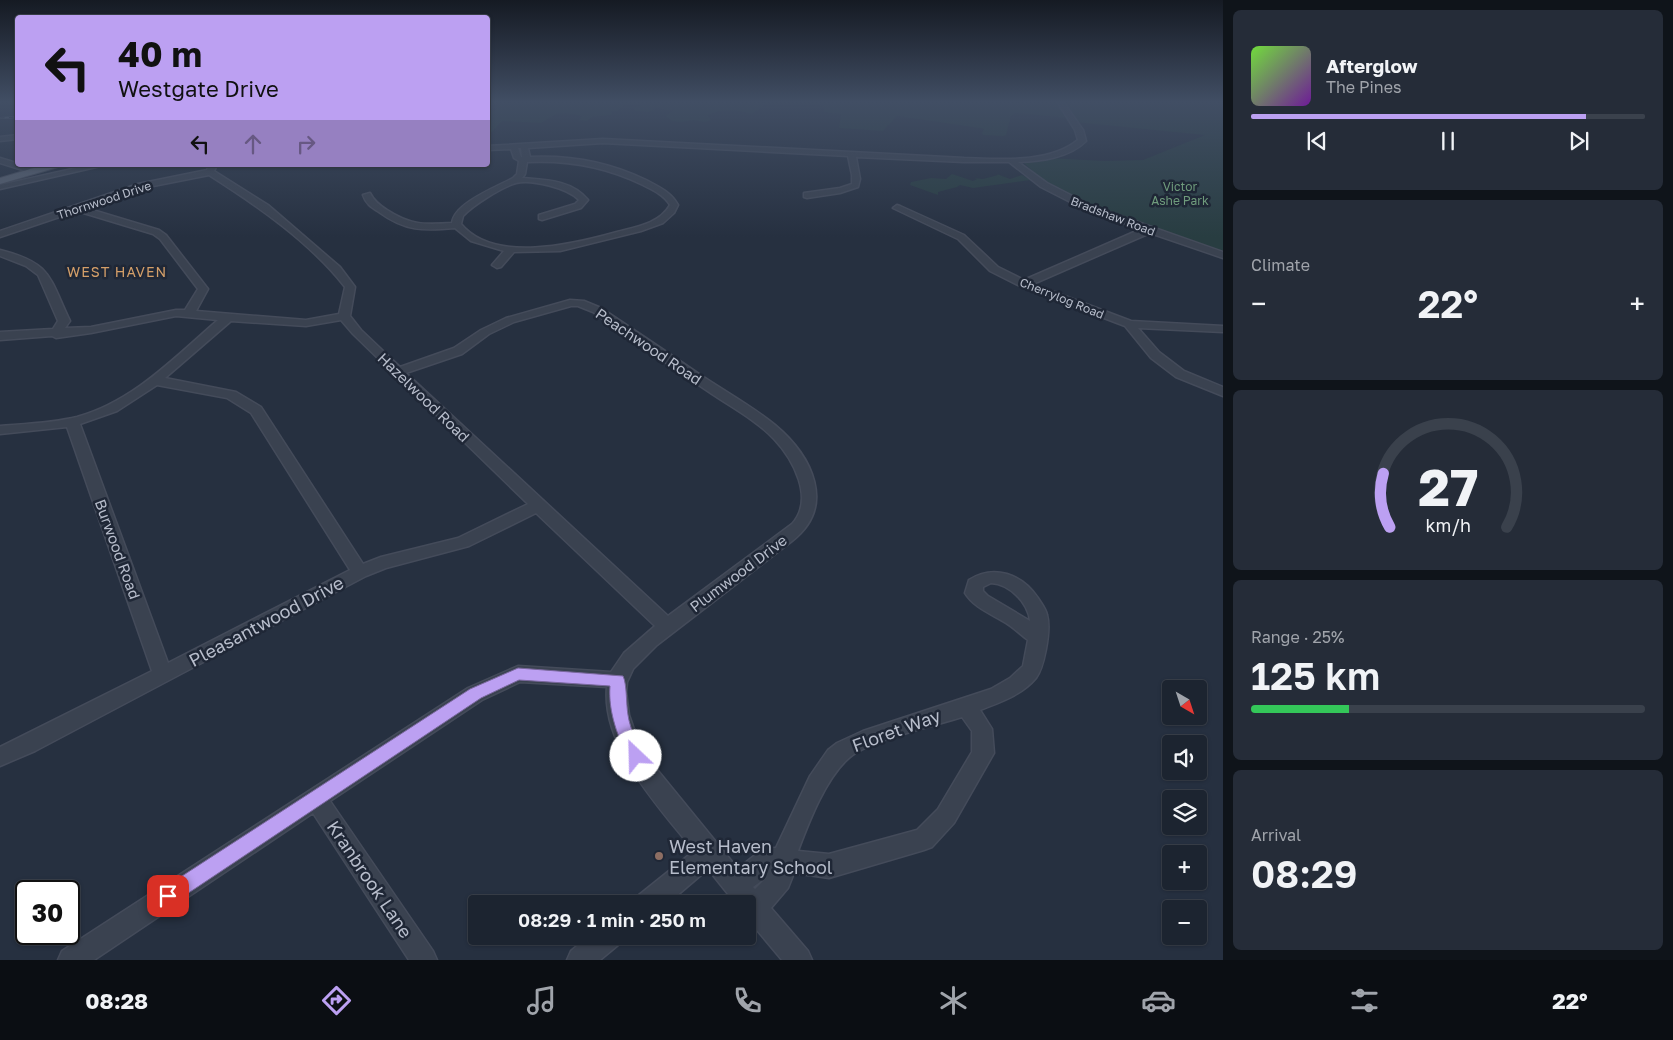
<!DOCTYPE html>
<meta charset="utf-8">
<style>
body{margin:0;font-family:"Golos Text",sans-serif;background:#252c38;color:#f1f3f6;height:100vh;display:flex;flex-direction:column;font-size:19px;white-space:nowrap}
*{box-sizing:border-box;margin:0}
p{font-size:16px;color:#a0a4ab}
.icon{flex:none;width:28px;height:28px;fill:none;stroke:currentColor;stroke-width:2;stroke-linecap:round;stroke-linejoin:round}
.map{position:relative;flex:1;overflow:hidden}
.details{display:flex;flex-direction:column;gap:10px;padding:10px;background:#0f141a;width:450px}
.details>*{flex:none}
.hud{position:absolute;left:15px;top:15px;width:475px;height:152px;border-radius:5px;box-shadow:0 1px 4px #0004,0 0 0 1px #3a414c;background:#bca0f2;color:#111;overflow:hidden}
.needle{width:32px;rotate:141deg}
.tools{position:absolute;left:1162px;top:680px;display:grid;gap:10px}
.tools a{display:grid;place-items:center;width:45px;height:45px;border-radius:5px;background:#1c2430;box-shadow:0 1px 4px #0004,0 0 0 1px #3a414c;font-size:25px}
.speed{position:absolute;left:15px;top:880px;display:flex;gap:10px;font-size:25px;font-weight:700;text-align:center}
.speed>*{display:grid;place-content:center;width:65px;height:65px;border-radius:50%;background:#1c2430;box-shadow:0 1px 4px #0004,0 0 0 1px #3a414c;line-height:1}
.speed .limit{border:2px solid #111;border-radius:8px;background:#fff;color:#111}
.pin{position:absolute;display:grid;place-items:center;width:42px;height:42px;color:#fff;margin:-21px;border-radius:10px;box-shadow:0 2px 8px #0006}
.me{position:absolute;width:55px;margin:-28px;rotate:336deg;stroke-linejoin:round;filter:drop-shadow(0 0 4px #0008)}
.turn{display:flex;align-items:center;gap:18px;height:105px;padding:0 20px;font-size:22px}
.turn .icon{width:65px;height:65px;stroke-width:2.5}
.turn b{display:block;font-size:35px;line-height:42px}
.lanes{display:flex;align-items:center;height:48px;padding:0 20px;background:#0003;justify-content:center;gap:25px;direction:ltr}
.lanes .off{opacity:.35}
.big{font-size:38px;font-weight:600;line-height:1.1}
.details .card{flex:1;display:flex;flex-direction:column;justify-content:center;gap:8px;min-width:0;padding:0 18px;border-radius:8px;background:#252c38}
.details .dial{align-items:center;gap:0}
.dial svg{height:130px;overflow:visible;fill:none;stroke:#3a414c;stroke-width:7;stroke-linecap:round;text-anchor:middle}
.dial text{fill:#f1f3f6;stroke:none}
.song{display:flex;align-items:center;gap:15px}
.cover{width:60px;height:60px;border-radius:8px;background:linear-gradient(135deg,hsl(100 70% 55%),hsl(280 70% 35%))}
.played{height:5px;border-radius:2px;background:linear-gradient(90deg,#bca0f2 85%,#3a414c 85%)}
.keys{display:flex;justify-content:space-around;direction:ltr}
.heat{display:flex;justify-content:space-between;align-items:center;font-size:28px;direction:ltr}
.charge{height:8px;border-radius:4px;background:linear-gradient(90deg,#34c759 25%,#3a414c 0)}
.trip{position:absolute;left:468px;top:895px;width:288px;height:50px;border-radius:5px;background:#1c2430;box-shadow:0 1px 4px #0004,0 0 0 1px #3a414c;font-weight:600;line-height:50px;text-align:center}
.menu{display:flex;height:80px;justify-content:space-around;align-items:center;background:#0b0e13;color:#a0a4ab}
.menu .icon{width:35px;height:35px}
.menu .on{color:#bca0f2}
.menu b{font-size:22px;color:#f1f3f6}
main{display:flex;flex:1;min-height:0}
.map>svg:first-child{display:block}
</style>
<main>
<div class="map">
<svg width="1223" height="960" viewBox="0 0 1223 960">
<rect width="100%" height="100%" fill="#263040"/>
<path fill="#283d41" d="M499,103H766L752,114C736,110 723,108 708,115L711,120L705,122L694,120L680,122L672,121L666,116L673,111L656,108L649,112L635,111L634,108L640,105L628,103L617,111H612L611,115L592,117L587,121L579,120L582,116L566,113L556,114L541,123L502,121L492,132H488V111L496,110Z
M810,103H1059L1069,118L1016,113L1011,116L1006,135L1003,136L983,135L982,133L984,129L980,128L897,116L883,131L839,128L841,114L824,112V107Z
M1062,103H1223V251C1164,232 1067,207 1024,163L1048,158L1105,161L1143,160L1205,135L1074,122Z
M952,174L973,181L977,179L974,178L983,179L998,175L997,174L1010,179L1022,175L1031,180L973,188L960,185L957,187L938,192V195L910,185L911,182L931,178L946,179Z"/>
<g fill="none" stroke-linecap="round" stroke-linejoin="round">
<g stroke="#444b5a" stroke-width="3">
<path id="minor" d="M1058,103H1064L1083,130L1086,141C1069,158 1041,161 1018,162L1047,183L1092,206L1223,252V258L1150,233L1033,284L1131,321L1223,326V332L1138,328L1159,352L1184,371L1223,387V396L1176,377L1151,358L1125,326L1020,286L990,271L958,239L893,208L897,205L900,206L964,235L998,267L1024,280L1141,229L1086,210L1041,187L1009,162H964L856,157L860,179L858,187L840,193L807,198L804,197V193L840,188L852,184V175L848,156L603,143L528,148L530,157C571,155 609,162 646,180C659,187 671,192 678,205L674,213L663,223L641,231L560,251L514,252L501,267L497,268L492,265L504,251L471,241L455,228C423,231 405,231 379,212C371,207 366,204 363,195L370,193C374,201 379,205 387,210C410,225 424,225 452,223C454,203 497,187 513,178L517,174L519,161L514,158L511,149L488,150V146L603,139L964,158C999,159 1049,164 1078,140L1075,130ZM518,148H521L522,157H521ZM527,162C568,160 605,166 643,185C653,190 664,195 670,205C659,224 636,227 617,232C574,244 494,264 461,224L463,216C473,205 502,187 516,183C531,179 568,188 579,200L575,204L539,215V219L542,220L581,208L588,200C572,180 546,180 522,178L525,174Z
M18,135V139L0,141V137Z
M0,158L29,167L30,169L26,171L0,163Z
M90,165H105L0,189V185Z
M209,165H217L214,171L268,205L340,267L355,287L350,316L361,330L400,367L454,348L481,330L506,318L570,300L584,301L601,308C634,330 667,352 699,374C724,391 752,406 775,425C812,456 837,506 792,541L657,645L633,669L627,682L626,692L629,715L637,738L650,761L738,869C749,860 762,847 776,848L810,776L828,750L837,743L863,731L991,689L1010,678L1023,666L1028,640C1021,635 1014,628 1006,623C992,614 974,608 965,593L969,580C994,564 1022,574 1038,598C1041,603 1046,609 1047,615C1050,625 1048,638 1046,649C1044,659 1042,670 1036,678C1022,695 1000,702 980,710L992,729L994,753L954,823L932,847L924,850L829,878L794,873L788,888L771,908L808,951L812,960H782L746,917V904H736L708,869L667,904H636L639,895L694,851C660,808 601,747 607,687L520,682L482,700L330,801L433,951L437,960H409L313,813L94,960H58L62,951L468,688L518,666L611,672L624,653L655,626L536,513L469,546L386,568L366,576L35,751L0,766V747L152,671L67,427L0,434V426C25,424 52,423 77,417C133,402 176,356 218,320L176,316L91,333L56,338L52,336L0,340V332L53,329L58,321L38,275L26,266L0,256V250C52,263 49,277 70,321L65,328L91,327L176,310H185L198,289L160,239L153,234L77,211L0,237V231L138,184L207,170ZM209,175C256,205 310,242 345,287L339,314L306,320L196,311L208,289L166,235L159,230L86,208L143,188ZM571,306H578L593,312C633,340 672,367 712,394C733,408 757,421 774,439C793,459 815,499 792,524L668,616L406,373L462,354L489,334L514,322ZM341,320L353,334L528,504L458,538L381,557L363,564L261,407L236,392L165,378L231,321L306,326ZM157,385L227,398L251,413L350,570L168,663L80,424L117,411ZM991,583C1010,584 1028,603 1030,621L988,596L983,591V587ZM962,717L972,731V752L938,809L917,830L829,854L798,851C809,822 826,777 850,757C871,740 934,726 962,717ZM768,876L755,889L753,887Z
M589,936H622L618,945L600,960H567L571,951Z"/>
</g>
<g stroke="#444b5a" stroke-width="2">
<path id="major" d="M44,165H60L58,167L0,184V178Z"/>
</g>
<use href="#minor" fill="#3a4250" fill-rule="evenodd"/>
<use href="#major" fill="#586170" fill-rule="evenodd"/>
<g stroke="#5c6677" stroke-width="2">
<path id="rail" d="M0,118L18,117"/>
</g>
<use href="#rail" stroke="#1f2736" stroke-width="1" stroke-dasharray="4.5" stroke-linecap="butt"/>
</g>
<linearGradient id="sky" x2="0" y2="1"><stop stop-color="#151a23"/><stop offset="0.43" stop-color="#414e64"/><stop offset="1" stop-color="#414e64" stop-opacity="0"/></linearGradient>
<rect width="1223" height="237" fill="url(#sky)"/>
<path fill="#bca0f2" stroke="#7a689d" d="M518,668L623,676C627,684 626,704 628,715C630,730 638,743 644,756L641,761L636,763L630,761C618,738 608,712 610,686L519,680L481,698L175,902L168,905L162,902L159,896L162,889L470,689Z"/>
<circle fill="#8d6e63" stroke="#1f2736" stroke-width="2" cx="659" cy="856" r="5"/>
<g text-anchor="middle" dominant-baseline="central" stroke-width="5" stroke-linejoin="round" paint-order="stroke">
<g font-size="12" fill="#6f9b7c" stroke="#1f2736">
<text x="1180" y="186">Victor<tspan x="1180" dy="14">Ashe Park</tspan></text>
</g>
<g font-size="12" fill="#b7bdcb" stroke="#1f2736">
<text transform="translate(104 200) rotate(-18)">Thornwood Drive</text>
<text transform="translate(1113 216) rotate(21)">Bradshaw Road</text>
<text transform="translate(1062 298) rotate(22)">Cherrylog Road</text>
</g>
<g font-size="14" letter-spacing="1" fill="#d49f69" stroke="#1f2736">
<text x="117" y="271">WEST HAVEN</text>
</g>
<g font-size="15" fill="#b7bdcb" stroke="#1f2736">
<text transform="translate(649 346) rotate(34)">Peachwood Road</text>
<text transform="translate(424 397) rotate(44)">Hazelwood Road</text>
<text transform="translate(118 549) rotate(70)">Burwood Road</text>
<text transform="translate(738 573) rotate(-37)">Plumwood Drive</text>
</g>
<g font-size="18" fill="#b7bdcb" stroke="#1f2736">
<text transform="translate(266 621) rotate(-28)">Pleasantwood Drive</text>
<text transform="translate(896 730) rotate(-20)">Floret Way</text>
<text transform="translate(370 879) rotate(56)">Kranbrook Lane</text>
</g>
<g font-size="18" fill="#b7bdcb" stroke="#1f2736" text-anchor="start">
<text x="669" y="846">West Haven<tspan x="669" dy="21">Elementary School</tspan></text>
</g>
</g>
</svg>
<div class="tools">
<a><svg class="needle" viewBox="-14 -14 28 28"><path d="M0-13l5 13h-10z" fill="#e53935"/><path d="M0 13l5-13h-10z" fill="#a0a4ab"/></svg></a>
<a><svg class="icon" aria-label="sound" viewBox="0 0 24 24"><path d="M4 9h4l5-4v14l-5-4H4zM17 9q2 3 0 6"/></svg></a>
<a><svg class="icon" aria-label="layers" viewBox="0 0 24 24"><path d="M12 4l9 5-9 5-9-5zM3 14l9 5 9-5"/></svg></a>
<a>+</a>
<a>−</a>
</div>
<div class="speed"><div class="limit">30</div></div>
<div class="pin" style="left:168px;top:896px;background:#d93025"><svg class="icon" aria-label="arrive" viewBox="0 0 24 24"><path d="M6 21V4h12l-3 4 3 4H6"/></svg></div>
<svg class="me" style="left:636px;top:756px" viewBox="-20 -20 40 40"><circle r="19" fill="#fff"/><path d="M0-13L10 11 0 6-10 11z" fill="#bca0f2"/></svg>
<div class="trip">08:29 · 1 min · 250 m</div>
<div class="hud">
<div class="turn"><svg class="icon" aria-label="left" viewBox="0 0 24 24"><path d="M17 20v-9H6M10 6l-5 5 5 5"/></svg><div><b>40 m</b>Westgate Drive</div></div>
<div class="lanes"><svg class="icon" aria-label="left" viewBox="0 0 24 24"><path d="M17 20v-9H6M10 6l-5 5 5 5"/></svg><svg class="icon off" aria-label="ahead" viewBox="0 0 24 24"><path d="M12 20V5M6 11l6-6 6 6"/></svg><svg class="icon off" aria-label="right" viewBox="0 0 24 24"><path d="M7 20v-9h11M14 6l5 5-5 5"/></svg></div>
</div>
</div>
<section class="details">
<div class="card">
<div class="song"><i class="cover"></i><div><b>Afterglow</b><p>The Pines</p></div></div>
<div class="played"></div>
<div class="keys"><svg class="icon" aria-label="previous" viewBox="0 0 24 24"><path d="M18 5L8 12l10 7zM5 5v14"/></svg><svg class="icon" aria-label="pause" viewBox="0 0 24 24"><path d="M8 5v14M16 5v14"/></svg><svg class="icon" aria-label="next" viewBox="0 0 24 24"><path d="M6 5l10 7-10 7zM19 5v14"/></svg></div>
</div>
<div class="card"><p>Climate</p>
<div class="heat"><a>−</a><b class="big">22°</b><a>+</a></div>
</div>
<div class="card dial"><svg viewBox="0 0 100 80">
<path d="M14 69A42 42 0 1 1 86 69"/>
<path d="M14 69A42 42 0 0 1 10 36" stroke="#bca0f2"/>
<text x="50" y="56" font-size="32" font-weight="700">27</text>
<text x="50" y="72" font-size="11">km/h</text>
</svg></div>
<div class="card"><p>Range · 25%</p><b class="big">125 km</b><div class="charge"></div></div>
<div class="card"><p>Arrival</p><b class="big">08:29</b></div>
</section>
</main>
<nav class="menu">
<b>08:28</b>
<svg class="icon on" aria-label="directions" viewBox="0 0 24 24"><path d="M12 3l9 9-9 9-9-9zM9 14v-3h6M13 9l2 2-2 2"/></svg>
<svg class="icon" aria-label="music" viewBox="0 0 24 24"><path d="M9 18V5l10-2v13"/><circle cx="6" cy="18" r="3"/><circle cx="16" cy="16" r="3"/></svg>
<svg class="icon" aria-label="phone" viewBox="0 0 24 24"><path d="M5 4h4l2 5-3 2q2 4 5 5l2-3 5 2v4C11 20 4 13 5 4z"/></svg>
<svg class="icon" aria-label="climate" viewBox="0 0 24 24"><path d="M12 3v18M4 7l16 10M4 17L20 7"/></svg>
<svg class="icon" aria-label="car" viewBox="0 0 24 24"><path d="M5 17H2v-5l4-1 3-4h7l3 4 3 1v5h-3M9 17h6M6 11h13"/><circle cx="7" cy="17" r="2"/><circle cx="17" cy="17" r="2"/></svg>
<svg class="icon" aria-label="filters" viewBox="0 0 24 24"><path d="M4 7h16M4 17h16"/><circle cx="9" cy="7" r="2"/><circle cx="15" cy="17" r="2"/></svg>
<b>22°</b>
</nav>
